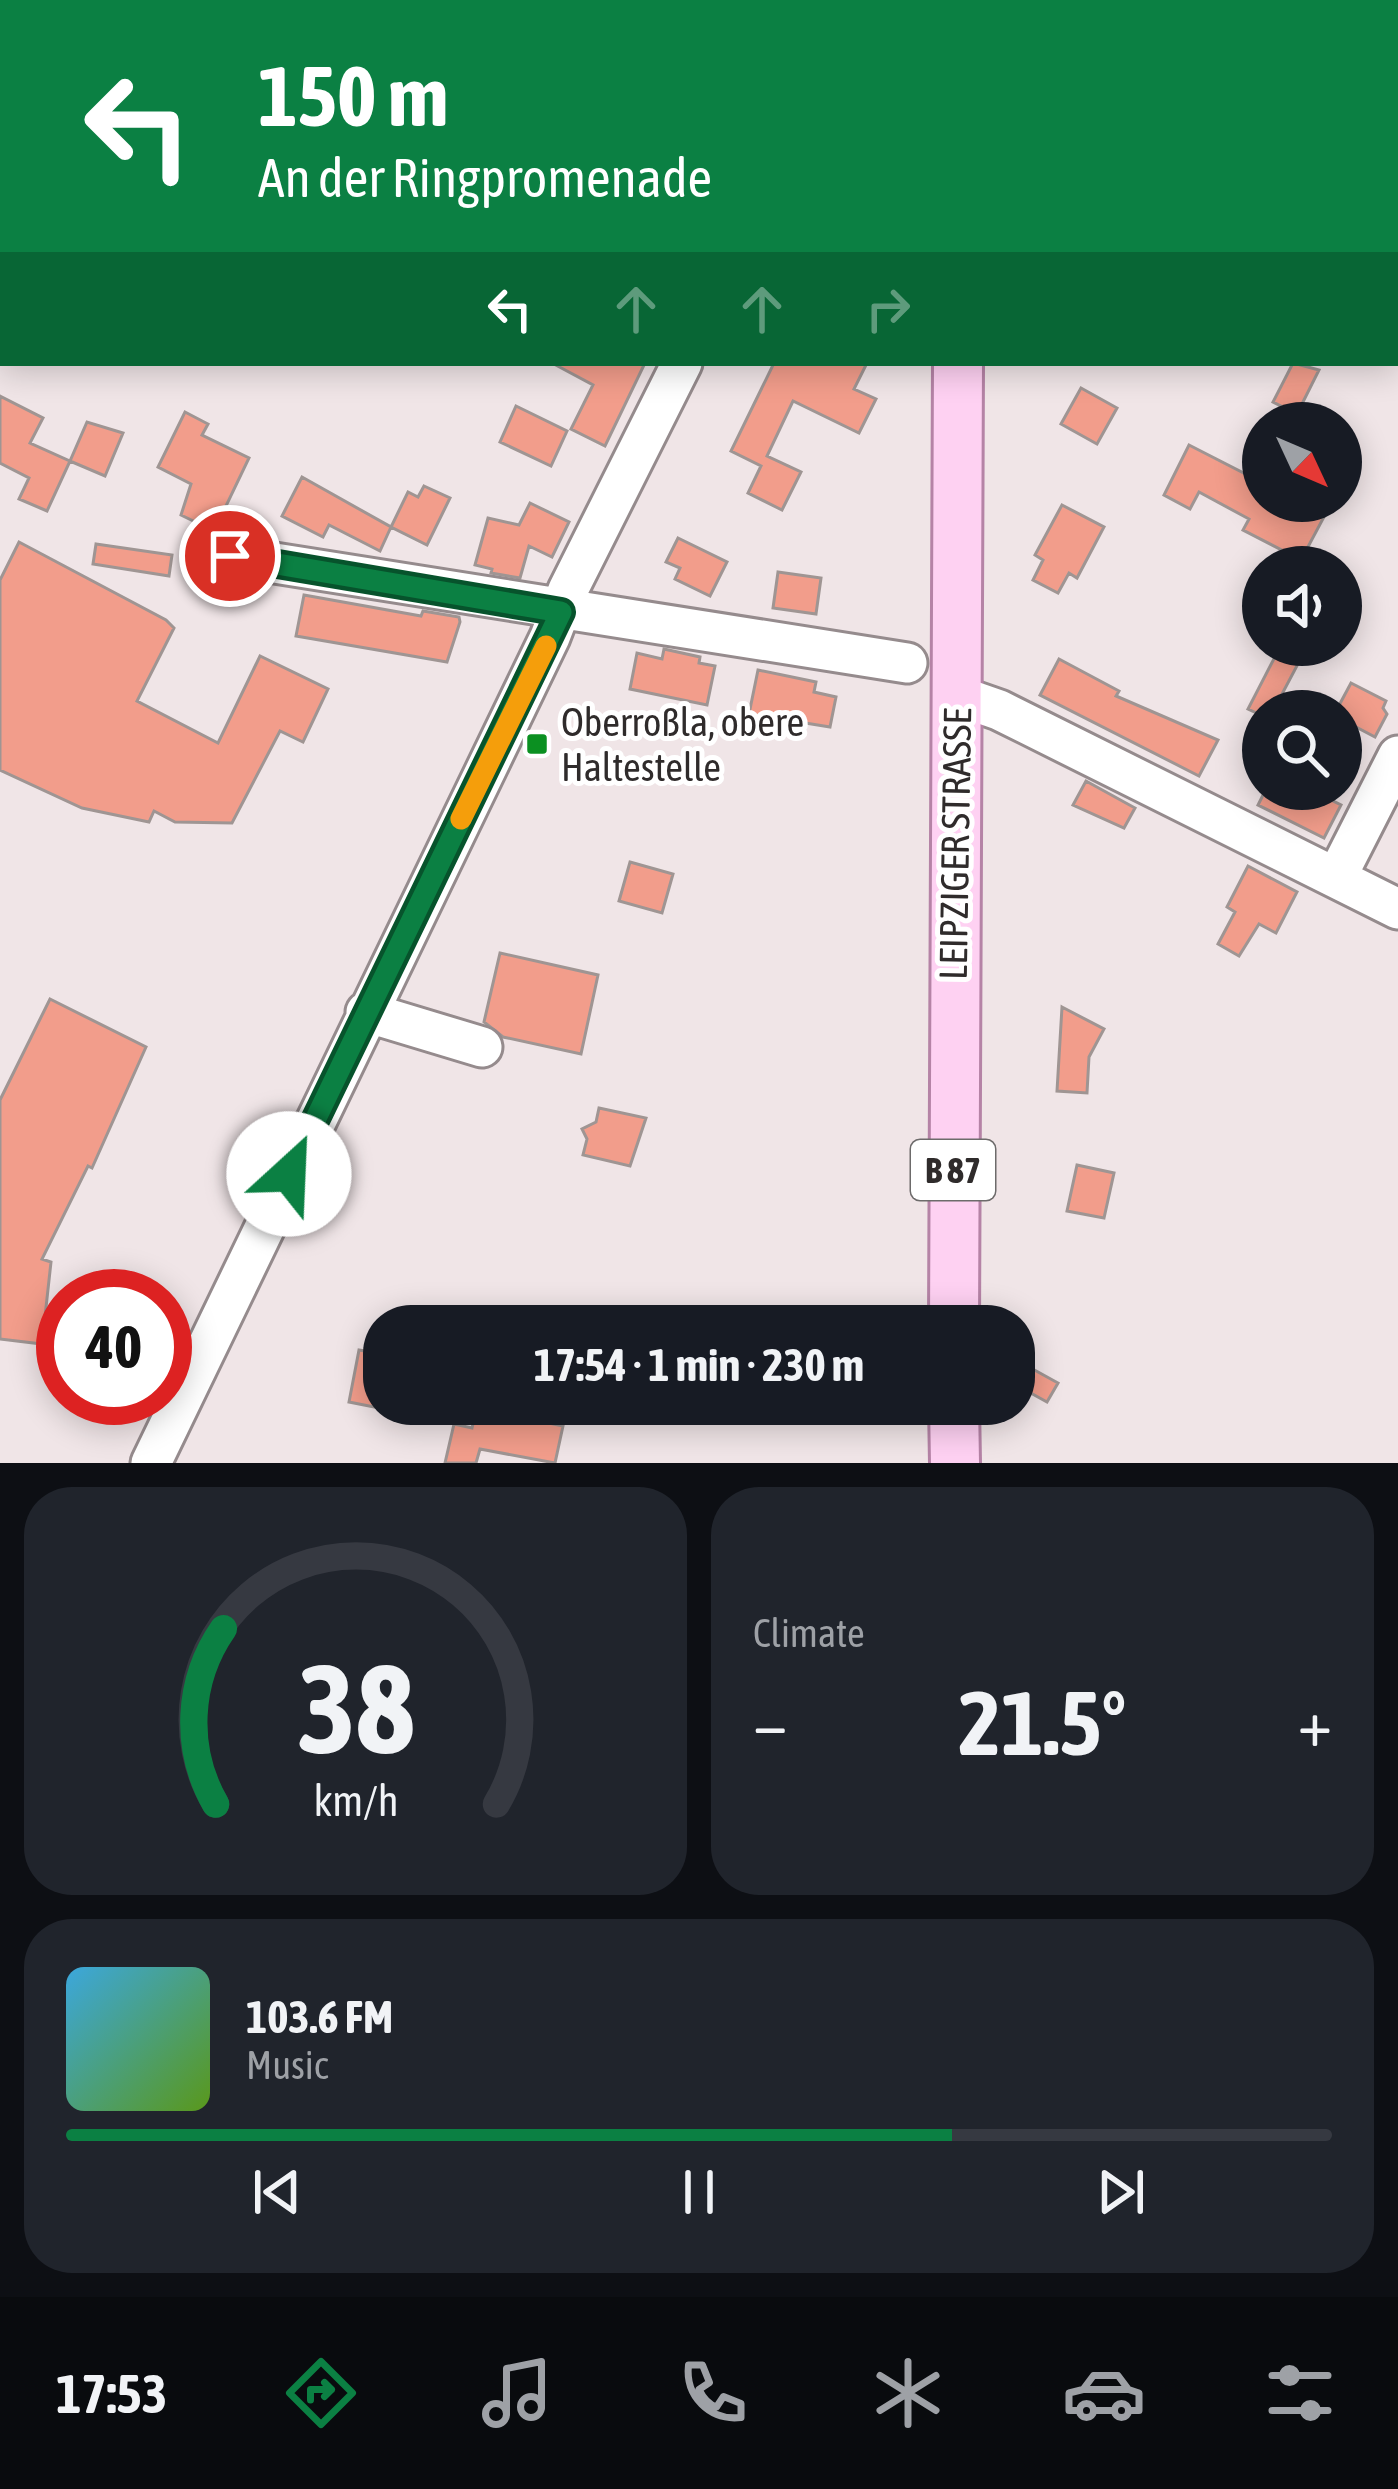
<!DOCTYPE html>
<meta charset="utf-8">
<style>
body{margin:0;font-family:"Asap Condensed",sans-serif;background:#20242c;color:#f1f3f6;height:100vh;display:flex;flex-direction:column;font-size:45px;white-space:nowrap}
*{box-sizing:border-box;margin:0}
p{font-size:39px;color:#9ea1a6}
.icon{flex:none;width:66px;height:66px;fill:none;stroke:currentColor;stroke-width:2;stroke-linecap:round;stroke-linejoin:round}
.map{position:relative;height:1463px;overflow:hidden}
.panel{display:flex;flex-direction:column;gap:24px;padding:24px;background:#0d0f14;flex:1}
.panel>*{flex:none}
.top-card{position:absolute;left:0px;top:0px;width:1398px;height:366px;box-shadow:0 6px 30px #0003;background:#0b8043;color:#fff;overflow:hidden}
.needle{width:78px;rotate:134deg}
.controls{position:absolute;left:1242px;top:402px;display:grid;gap:24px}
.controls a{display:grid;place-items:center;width:120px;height:120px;border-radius:50%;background:#171b24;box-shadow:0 6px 30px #0003;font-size:60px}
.speed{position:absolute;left:36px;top:1269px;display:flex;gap:24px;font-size:60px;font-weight:700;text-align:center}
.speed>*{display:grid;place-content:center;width:156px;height:156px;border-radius:50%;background:#171b24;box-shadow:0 6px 30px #0003;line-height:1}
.speed .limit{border:18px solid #d22;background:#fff;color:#111}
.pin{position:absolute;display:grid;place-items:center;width:102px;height:102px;color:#fff;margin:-51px;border:6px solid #fff;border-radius:50%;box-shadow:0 3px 12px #0007}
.me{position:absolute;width:132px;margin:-66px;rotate:25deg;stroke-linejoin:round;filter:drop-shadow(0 0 9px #0008)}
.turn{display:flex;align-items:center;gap:42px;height:252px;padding:0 60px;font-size:54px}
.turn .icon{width:156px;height:156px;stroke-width:2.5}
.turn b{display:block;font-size:84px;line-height:102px}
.lanes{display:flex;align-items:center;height:114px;padding:0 60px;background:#0003;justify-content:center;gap:60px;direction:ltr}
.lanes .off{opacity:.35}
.big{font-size:90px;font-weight:700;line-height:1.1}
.panel .widget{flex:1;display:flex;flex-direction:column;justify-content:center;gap:18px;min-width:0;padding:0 42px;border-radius:48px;background:#20242c}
.panel .dial{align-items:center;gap:0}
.dial svg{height:312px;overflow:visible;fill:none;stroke:#363941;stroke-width:7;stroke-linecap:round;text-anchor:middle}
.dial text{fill:#f1f3f6;stroke:none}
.song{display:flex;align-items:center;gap:36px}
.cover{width:144px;height:144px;border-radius:18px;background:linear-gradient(135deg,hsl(200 70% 55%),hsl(90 70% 35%))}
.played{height:12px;border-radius:6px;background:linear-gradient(90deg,#0b8043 70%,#363941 70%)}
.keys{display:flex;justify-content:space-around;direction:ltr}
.heat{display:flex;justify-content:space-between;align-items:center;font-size:66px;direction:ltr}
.panel .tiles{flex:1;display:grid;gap:24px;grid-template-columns:1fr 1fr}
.widget:last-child{grid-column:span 2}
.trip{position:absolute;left:363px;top:1305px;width:672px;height:120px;border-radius:48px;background:#171b24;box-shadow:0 6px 30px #0003;font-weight:700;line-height:120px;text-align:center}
.menu{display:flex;height:192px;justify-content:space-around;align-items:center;background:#090b0e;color:#9ea1a6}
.menu .icon{width:84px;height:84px}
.menu .selected{color:#0b8043}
.menu b{font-size:54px;color:#f1f3f6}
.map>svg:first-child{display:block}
</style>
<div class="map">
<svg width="1398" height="1463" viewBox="0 0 1398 1463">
<rect width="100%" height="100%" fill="#f0e5e7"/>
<path fill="#f29d8b" stroke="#9f9593" stroke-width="3" d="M552,363H645L605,446L571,429L593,385Z
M774,363H867L854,389L876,399L859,433L793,401L767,456L801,472L782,510L748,493L761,466L731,451Z
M1293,363L1319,370L1297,414L1273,402Z
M1081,388L1117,408L1097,444L1061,424Z
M0,396L43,418L30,443L70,461L87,422L123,433L105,476L70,461L47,511L19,499L29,478L0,463Z
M516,406L567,431L551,466L500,442Z
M185,412L208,424L202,435L249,458L214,531L181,515L191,484L158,467Z
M1189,445L1263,483V501H1298L1325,515L1301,560L1243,530L1249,519L1199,492L1190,509L1164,495Z
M302,477L391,527L380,551L329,525L323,537L282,516Z
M424,486L450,498L427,545L391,527L408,492L418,497Z
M530,503L569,522L552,557L529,546L520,578L491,573L492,569L475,565L488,518L519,525Z
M1062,505L1104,527L1077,578L1069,573L1058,593L1033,580L1043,560L1035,555Z
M678,538L727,562L710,596L675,579L680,568L666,562Z
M19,542L166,620L174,628L137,701L218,743L260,656L328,689L303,742L280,731L232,823L175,822L154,811L149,822L82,808L0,770V580Z
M96,544L172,555L169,576L93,564Z
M778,572L821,578L816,614L773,608Z
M304,595L421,616L423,611L459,617L460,622L447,662L296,636Z
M664,649L700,657L699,663L715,666L707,705L630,689L637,653L662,659Z
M1278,651L1299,662L1281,696L1271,711H1263V716L1248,709Z
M1059,659L1119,691L1116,696L1218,740L1199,776L1040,695Z
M758,670L816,682L814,692L836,697L830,727L749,714Z
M1351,683L1386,701L1383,708L1387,714L1375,737L1341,719V711H1336Z
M1086,781L1135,808L1124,828L1073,805Z
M1266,789H1309L1341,805L1324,838L1258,805Z
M630,862L673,874L662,913L619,901Z
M1248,866L1297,892L1276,933L1259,924L1239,956L1218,944L1235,912L1227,907Z
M500,953L598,975L581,1054L503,1037L484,1022Z
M50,999L146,1047L92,1168L88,1166L42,1259L51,1262L42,1344L0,1339V1100Z
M1062,1007L1104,1029L1089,1057L1087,1093L1057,1091Z
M599,1108L646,1118L630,1166L583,1155L587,1139L582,1129L596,1122Z
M1077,1165L1114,1173L1104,1218L1067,1211Z
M359,1350L384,1354V1409L349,1402Z
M1029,1367L1058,1383L1047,1402L1018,1386Z
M478,1404H518L516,1416L563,1426L555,1463L480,1449L476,1463H445L454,1424L472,1428Z"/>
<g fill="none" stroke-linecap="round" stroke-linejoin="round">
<g stroke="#958b8d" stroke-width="45">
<path id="minor" d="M1295,0L1300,3
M858,3L861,0
M1395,62L1398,64
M230,556L907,663
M956,695L999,710L1398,909
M1336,878L1398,756
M366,1012L482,1047
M151,1463L550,637L568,590L682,363"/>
</g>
<g stroke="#b583a6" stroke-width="54">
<path id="major" d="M957,3V0
M954,1326L958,363
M954,1404L955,1463"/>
</g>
<use href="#minor" stroke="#fff" stroke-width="39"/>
<use href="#major" stroke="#fed1f2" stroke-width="48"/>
</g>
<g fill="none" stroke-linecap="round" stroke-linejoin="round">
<g stroke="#07532c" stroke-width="30">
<path id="route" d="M230,556L561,612L289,1174"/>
</g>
<use href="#route" stroke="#0b8043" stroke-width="21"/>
<path stroke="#f59e0b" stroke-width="21" d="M461,819L546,646"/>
</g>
<rect fill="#0b9021" stroke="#fff" stroke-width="4.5" x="525" y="732" width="24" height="24" rx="6"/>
<g text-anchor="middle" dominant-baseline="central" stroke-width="10" stroke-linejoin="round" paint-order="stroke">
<rect fill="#fff" stroke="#6d6b6b" stroke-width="3" x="911" y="1140" width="84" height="60" rx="9"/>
<g font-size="36" font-weight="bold" fill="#2f2b2b">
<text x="953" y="1170">B 87</text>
</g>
<g font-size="39" fill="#2f2b2b" stroke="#fff" text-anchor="start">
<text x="561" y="722">Oberroßla, obere<tspan x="561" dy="45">Haltestelle</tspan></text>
</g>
<g font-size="39" fill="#2f2b2b" stroke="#fff">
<text transform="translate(955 844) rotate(-89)">LEIPZIGER STRASSE</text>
</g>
</g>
</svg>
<div class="controls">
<a><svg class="needle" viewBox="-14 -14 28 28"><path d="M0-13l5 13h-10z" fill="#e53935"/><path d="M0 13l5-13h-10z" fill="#9ea1a6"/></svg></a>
<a><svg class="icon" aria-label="sound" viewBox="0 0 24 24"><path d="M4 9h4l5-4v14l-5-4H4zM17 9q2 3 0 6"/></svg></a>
<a><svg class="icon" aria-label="search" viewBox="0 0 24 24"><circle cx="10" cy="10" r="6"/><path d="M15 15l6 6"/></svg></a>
</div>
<div class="speed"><div class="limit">40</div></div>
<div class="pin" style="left:230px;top:556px;background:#d93025"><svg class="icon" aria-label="arrive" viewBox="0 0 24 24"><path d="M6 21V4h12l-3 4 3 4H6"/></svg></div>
<svg class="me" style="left:289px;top:1174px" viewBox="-20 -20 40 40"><circle r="19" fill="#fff"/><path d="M0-13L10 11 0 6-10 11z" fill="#0b8043"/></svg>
<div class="trip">17:54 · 1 min · 230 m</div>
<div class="top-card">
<div class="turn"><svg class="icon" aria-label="left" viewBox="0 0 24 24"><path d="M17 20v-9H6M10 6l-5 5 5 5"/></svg><div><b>150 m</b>An der Ringpromenade</div></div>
<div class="lanes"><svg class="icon" aria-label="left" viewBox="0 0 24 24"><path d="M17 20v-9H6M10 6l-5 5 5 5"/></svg><svg class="icon off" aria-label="ahead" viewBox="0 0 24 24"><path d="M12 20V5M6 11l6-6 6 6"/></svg><svg class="icon off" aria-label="ahead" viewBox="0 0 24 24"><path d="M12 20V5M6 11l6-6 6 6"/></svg><svg class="icon off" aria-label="right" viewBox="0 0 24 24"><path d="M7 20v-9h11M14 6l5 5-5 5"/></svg></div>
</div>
</div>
<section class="panel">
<div class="tiles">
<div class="widget dial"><svg viewBox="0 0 100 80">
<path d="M14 69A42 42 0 1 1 86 69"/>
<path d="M14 69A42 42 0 0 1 16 24" stroke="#0b8043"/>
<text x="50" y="56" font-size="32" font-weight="700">38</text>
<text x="50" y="72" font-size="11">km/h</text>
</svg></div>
<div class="widget"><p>Climate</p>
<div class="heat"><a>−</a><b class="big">21.5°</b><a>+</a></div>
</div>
<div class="widget">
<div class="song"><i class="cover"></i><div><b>103.6 FM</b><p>Music</p></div></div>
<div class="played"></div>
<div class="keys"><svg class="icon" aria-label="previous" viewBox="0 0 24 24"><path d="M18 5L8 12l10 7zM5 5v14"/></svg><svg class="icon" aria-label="pause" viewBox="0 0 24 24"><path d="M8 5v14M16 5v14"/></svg><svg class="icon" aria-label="next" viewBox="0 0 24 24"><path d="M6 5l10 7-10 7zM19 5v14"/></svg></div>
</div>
</div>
</section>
<nav class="menu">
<b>17:53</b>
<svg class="icon selected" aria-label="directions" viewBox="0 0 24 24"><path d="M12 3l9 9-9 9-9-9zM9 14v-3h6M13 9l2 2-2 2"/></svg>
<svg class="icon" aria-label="music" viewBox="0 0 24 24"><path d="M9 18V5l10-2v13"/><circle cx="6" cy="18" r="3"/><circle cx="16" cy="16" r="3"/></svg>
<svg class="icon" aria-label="phone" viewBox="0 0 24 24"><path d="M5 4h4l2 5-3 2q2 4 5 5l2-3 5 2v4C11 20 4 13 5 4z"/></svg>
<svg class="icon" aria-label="climate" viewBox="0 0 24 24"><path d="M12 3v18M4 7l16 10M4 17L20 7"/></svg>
<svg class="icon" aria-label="car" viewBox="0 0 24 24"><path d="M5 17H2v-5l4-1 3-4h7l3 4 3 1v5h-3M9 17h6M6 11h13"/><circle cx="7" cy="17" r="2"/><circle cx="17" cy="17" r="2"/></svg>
<svg class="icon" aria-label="filters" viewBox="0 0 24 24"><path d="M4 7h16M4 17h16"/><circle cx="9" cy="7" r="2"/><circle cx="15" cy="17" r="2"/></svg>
</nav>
